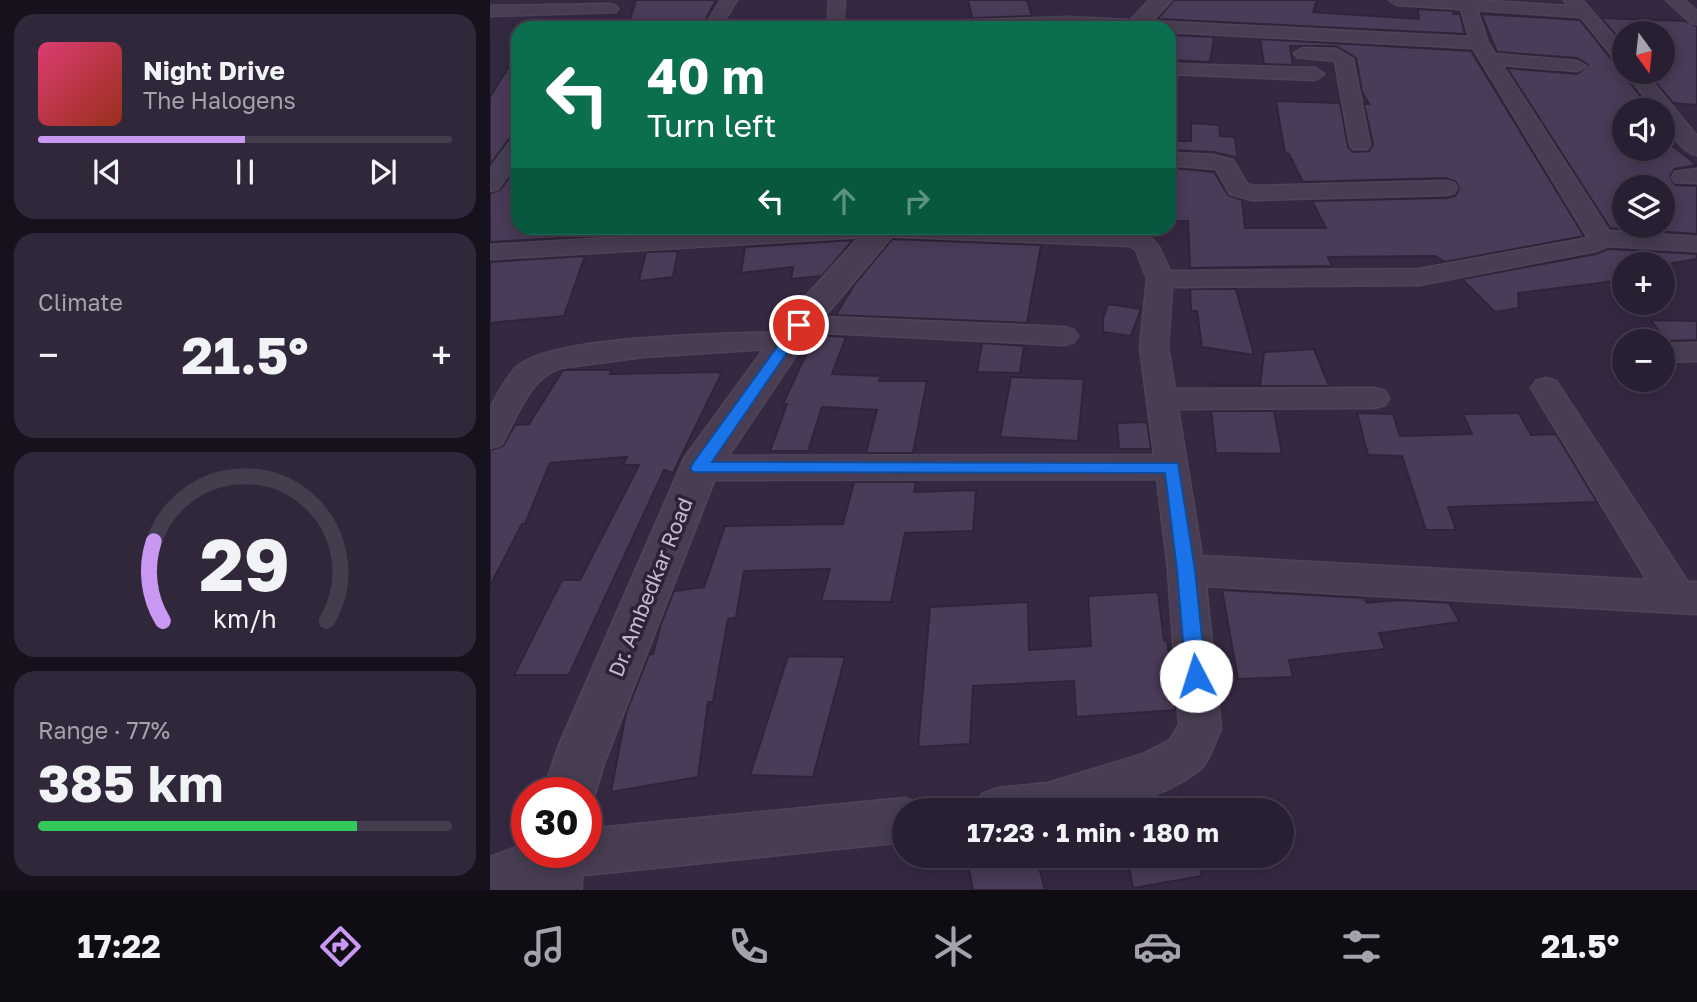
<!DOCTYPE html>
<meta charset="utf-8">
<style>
body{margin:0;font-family:"Golos Text",sans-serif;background:#30273a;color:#f1f3f6;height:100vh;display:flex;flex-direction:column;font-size:26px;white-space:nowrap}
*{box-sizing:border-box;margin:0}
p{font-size:23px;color:#a5a2ac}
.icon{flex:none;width:38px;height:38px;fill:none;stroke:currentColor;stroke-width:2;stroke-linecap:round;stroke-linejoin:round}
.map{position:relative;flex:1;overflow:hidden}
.side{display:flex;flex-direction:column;gap:14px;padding:14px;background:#16111c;width:490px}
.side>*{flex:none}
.banner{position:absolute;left:21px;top:21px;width:665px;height:214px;border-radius:21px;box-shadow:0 4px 18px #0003,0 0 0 2px #443d4d;background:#0b6e4f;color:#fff;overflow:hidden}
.needle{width:46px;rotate:165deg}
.fabs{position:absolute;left:1122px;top:21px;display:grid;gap:14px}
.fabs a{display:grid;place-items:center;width:63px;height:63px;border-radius:50%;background:#281f32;box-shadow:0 4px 18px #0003,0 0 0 2px #443d4d;font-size:35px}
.speed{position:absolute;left:21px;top:777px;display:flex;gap:14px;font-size:35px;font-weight:700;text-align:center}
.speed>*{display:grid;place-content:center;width:91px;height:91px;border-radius:50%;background:#281f32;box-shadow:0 4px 18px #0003,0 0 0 2px #443d4d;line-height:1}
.speed .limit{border:10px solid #d22;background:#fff;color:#111}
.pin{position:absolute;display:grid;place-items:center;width:60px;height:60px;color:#fff;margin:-30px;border:4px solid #fff;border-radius:50%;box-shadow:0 2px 7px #0007}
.me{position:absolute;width:77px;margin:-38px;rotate:355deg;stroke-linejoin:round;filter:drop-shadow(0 0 5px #0008)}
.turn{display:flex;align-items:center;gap:24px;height:147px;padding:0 21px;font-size:32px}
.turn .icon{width:91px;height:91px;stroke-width:2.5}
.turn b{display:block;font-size:49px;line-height:60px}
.lanes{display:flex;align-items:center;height:66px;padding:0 21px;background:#0003;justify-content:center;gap:35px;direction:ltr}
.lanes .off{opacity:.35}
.big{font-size:52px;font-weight:700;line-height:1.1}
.side .card{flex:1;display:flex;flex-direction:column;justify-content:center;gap:10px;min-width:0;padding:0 24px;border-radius:21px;background:#30273a}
.side .dial{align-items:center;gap:0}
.dial svg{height:182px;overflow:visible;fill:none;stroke:#443d4d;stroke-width:7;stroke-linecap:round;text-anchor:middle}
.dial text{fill:#f1f3f6;stroke:none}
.song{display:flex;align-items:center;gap:21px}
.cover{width:84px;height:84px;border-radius:10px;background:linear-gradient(135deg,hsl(340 70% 55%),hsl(10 70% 35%))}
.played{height:7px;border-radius:4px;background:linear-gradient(90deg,#c998f3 50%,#443d4d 50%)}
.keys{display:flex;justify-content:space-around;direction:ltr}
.heat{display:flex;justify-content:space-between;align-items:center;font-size:38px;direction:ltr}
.charge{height:10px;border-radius:5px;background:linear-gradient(90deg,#34c759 77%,#443d4d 0)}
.trip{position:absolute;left:402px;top:798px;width:402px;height:70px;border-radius:35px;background:#281f32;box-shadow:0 4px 18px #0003,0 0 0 2px #443d4d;font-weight:700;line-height:70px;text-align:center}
.menu{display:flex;height:112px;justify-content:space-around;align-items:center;background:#100c14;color:#a5a2ac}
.menu .icon{width:49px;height:49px}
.menu .active{color:#c998f3}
.menu b{font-size:32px;color:#f1f3f6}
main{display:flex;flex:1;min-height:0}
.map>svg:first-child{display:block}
</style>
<main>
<section class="side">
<div class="card">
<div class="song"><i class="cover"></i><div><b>Night Drive</b><p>The Halogens</p></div></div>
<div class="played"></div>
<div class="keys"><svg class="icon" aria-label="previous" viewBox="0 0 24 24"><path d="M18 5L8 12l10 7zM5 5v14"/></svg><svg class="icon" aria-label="pause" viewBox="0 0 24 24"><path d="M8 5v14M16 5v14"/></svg><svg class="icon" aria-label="next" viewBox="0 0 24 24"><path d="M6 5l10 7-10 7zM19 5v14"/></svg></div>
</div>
<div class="card"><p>Climate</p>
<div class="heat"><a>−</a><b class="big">21.5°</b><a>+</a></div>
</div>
<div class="card dial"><svg viewBox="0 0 100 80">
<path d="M14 69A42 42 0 1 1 86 69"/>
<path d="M14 69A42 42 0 0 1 10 34" stroke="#c998f3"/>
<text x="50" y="56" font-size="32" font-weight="700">29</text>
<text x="50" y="72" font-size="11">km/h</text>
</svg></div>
<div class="card"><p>Range · 77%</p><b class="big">385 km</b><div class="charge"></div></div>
</section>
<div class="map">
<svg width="1207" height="890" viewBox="0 0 1207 890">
<rect width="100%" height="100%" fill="#352942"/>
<path fill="#4a3b58" stroke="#2f2439" stroke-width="2" fill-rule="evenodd" d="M146,0H226L211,28H137Z
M478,0H537L542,16L482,18Z
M684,0H827L823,12L929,19L928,9L963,11V14H970L975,34L667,19Z
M991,14L1090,20L1126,65L1134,66L1133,74L1160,108L1132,107L1136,110H1134V149H1172V138L1207,165L1185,169L1180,176L1185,185L1207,186V234L1120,228L1017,68L1087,74L1098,65L1087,58L1007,52ZM1134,187H1172V226H1134Z
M1111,18L1195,21L1207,26V105L1183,103L1157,72H1172V33H1134V44Z
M679,35L724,37L720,62L679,60Z
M770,39L981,51L1094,236L955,262L945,256L838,257L842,266L700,268L698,221H686L682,168L724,172L738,195L752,200L755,228H836L822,201L956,198L965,196L969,189L966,182L956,178L813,182L799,154L795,153L786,101L850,103L858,147L863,152L879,151L883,144L874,104H879L872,92L866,58L846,46H800L803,65L774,64Z
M28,52V137L19,139L0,165V97Z
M701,123L729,125L730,136L745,137L748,163L744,157L724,152L681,150L680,141H701Z
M28,165V228H105L102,236L0,242V193L10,190Z
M402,239L551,245L537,323L346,315L364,285Z
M363,240L332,276L301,279L303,267L251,273L255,247Z
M1118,249L1207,254V259L1172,265L1134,264V280L1028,293L1029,308L1005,312L972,279L1106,254Z
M188,251L183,277L149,281L156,252Z
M95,256L74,316L0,323V262Z
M700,289H746L764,355L712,347L707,311H701Z
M618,304L651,309L641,336L613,332V319Z
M1161,320L1207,321V340L1176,341Z
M325,335L356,337L342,374L391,376L389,381H437L423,453H376L387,410L332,407L318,451H280L297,404H293Z
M492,343L534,346L530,373L487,372Z
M824,349L839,386H719L718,384L770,386L774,352Z
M73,370H122L120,374L232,372L183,473L174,470L79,675H24L72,580H90L149,465H133L137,457L60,463L35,524H32L0,586V450L13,446L25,425L39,424Z
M521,377L594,379L588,441L510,437Z
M721,411H784L792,454L726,453Z
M867,413L903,414L910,436L982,434L973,414L1029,413L1041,435L1066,434L1107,502L958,507L966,530H936L912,456L878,455Z
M657,422L661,449H629L627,423Z
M364,482H426L424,492L486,490L483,531L415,533L401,602L331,601L340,569L254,571L246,618L238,619L223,702H218L208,777L121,792L136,713L159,655L163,654L171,624L184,591L214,587L235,526L353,524Z
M732,590L874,598L877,603L908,600L959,603L970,622L889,633L895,649L799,660L803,677L748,679Z
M668,592L674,641L677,640L683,681L685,710L586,717L584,681L483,686L480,744L428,747L440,607L538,602L539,650L601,646L598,596Z
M298,656L355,657L323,777L260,775Z
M693,796L697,810H630L629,808L646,803Z
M507,856H546L555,890H483L478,865Z
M637,856H707L712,876L643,888Z"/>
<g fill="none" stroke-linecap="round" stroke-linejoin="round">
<g stroke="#4e4458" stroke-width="3">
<path id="minor" d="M231,0H247L230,28H214Z
M339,0H355L353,28H337Z
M899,0H983L1079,6L1074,0H1092L1134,48V64L1128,63L1091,17L987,10L998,43L1005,54L1087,61L1096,66L1087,71L1012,65L1119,231L1207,237V251L1118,246L1106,251L929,285L682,287L678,347L685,389L884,388L895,391L899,398L895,405L884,408L688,409L712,556L1157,580L1041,388L1046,381L1056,378L1066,381L1198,582H1207V614L716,586L731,729C725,741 719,763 708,771C646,818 559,814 486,810L492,794L508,788L558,783L653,754L680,740L689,725L678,570L667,479L209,480L198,477L193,468L198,459L209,456L664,455L650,347L657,279L646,250L641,246L391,236L0,259V245L293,228H547L657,234L669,247L680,271L929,269L1098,238L983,48L679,32V28H388L396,23L578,17L979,37L971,9L907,5Z
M1176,0H1194L1207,11V24L1201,23Z
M120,4L126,6L128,9L126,12L0,16V6Z
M813,48L846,49L863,59L880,145L877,149H863L860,145L845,61L807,57L804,53Z
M679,64L825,68L834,74L825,80L679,74Z
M1135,72H1154L1207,136V155C1192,152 1172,125 1172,110H1165Z
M28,139V160L8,189L0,191V169L21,141Z
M679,153L723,155L743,160L757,184L763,186L956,181L964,183L967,188L964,193L956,195L762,200L740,194L726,169L679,165Z
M1207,169V183L1185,182L1182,177L1185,172Z
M309,316L574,327L584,330L588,336L584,342L574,345L299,331L295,325L299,319Z
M297,332L307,335L311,341L307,347L154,357L70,368C38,379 27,418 11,445L0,448C0,437 0,422 0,411C2,402 18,376 25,369C56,334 245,334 297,332Z
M1207,343V361L1172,362V344Z
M415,798L431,804L433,810H415V842L96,875L87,871L34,890H0V857L37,843V852H96V829Z"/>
</g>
<g stroke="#4e4458" stroke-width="4">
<path id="tertiary" d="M660,0H681L655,28H634Z
M378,228H408L321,332L227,472L114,762L99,812L96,813V793H53L70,744L195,458L297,318Z
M37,852H93L91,890H33Z"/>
</g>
<use href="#minor" fill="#483d52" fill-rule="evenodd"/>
<use href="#tertiary" fill="#483d52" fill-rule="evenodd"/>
</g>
<path fill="#1a73e8" stroke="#114b97" stroke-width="2" d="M309,321L316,325L222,462L688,463L705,570L716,676L713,682L706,685L699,682L696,676L687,570L675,473L203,472L200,468L203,463L305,322Z"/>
<g text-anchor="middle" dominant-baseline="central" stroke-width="7" stroke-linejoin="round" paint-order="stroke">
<g font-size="21" fill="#c4bacc" stroke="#2d2237">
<text transform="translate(160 587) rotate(-68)">Dr. Ambedkar Road</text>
</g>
</g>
</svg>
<div class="fabs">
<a><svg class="needle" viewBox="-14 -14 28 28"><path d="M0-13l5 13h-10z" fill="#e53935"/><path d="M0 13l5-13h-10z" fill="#a5a2ac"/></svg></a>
<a><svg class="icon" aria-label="sound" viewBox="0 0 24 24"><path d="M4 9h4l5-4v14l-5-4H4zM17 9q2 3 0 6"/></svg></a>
<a><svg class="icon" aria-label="layers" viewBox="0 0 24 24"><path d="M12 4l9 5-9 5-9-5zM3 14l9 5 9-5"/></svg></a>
<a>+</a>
<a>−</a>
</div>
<div class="speed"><div class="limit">30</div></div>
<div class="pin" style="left:309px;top:325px;background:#d93025"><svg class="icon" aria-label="arrive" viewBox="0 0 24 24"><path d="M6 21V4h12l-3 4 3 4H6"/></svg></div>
<svg class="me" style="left:706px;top:676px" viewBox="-20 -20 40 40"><circle r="19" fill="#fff"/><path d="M0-13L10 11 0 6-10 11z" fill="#1a73e8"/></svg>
<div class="trip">17:23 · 1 min · 180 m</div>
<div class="banner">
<div class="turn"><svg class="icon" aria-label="left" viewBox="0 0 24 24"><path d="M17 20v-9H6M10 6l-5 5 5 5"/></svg><div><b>40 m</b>Turn left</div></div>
<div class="lanes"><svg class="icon" aria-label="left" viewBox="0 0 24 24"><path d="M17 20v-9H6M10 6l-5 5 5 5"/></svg><svg class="icon off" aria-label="ahead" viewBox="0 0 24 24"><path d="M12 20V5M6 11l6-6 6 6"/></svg><svg class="icon off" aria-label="right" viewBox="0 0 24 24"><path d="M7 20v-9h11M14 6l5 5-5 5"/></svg></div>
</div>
</div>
</main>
<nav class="menu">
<b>17:22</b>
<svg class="icon active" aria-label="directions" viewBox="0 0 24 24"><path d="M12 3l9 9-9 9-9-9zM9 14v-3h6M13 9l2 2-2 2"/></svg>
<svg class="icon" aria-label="music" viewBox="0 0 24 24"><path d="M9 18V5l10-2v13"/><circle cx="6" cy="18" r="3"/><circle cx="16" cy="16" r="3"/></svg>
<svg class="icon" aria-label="phone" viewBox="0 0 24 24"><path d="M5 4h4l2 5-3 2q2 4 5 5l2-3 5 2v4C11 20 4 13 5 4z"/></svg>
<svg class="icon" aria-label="climate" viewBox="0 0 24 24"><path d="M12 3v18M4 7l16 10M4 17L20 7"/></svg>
<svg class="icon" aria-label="car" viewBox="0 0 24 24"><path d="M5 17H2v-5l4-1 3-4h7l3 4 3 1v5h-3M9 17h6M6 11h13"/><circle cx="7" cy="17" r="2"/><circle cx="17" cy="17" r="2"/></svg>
<svg class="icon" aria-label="filters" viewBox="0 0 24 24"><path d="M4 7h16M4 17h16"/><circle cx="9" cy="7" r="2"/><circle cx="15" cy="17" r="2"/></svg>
<b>21.5°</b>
</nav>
